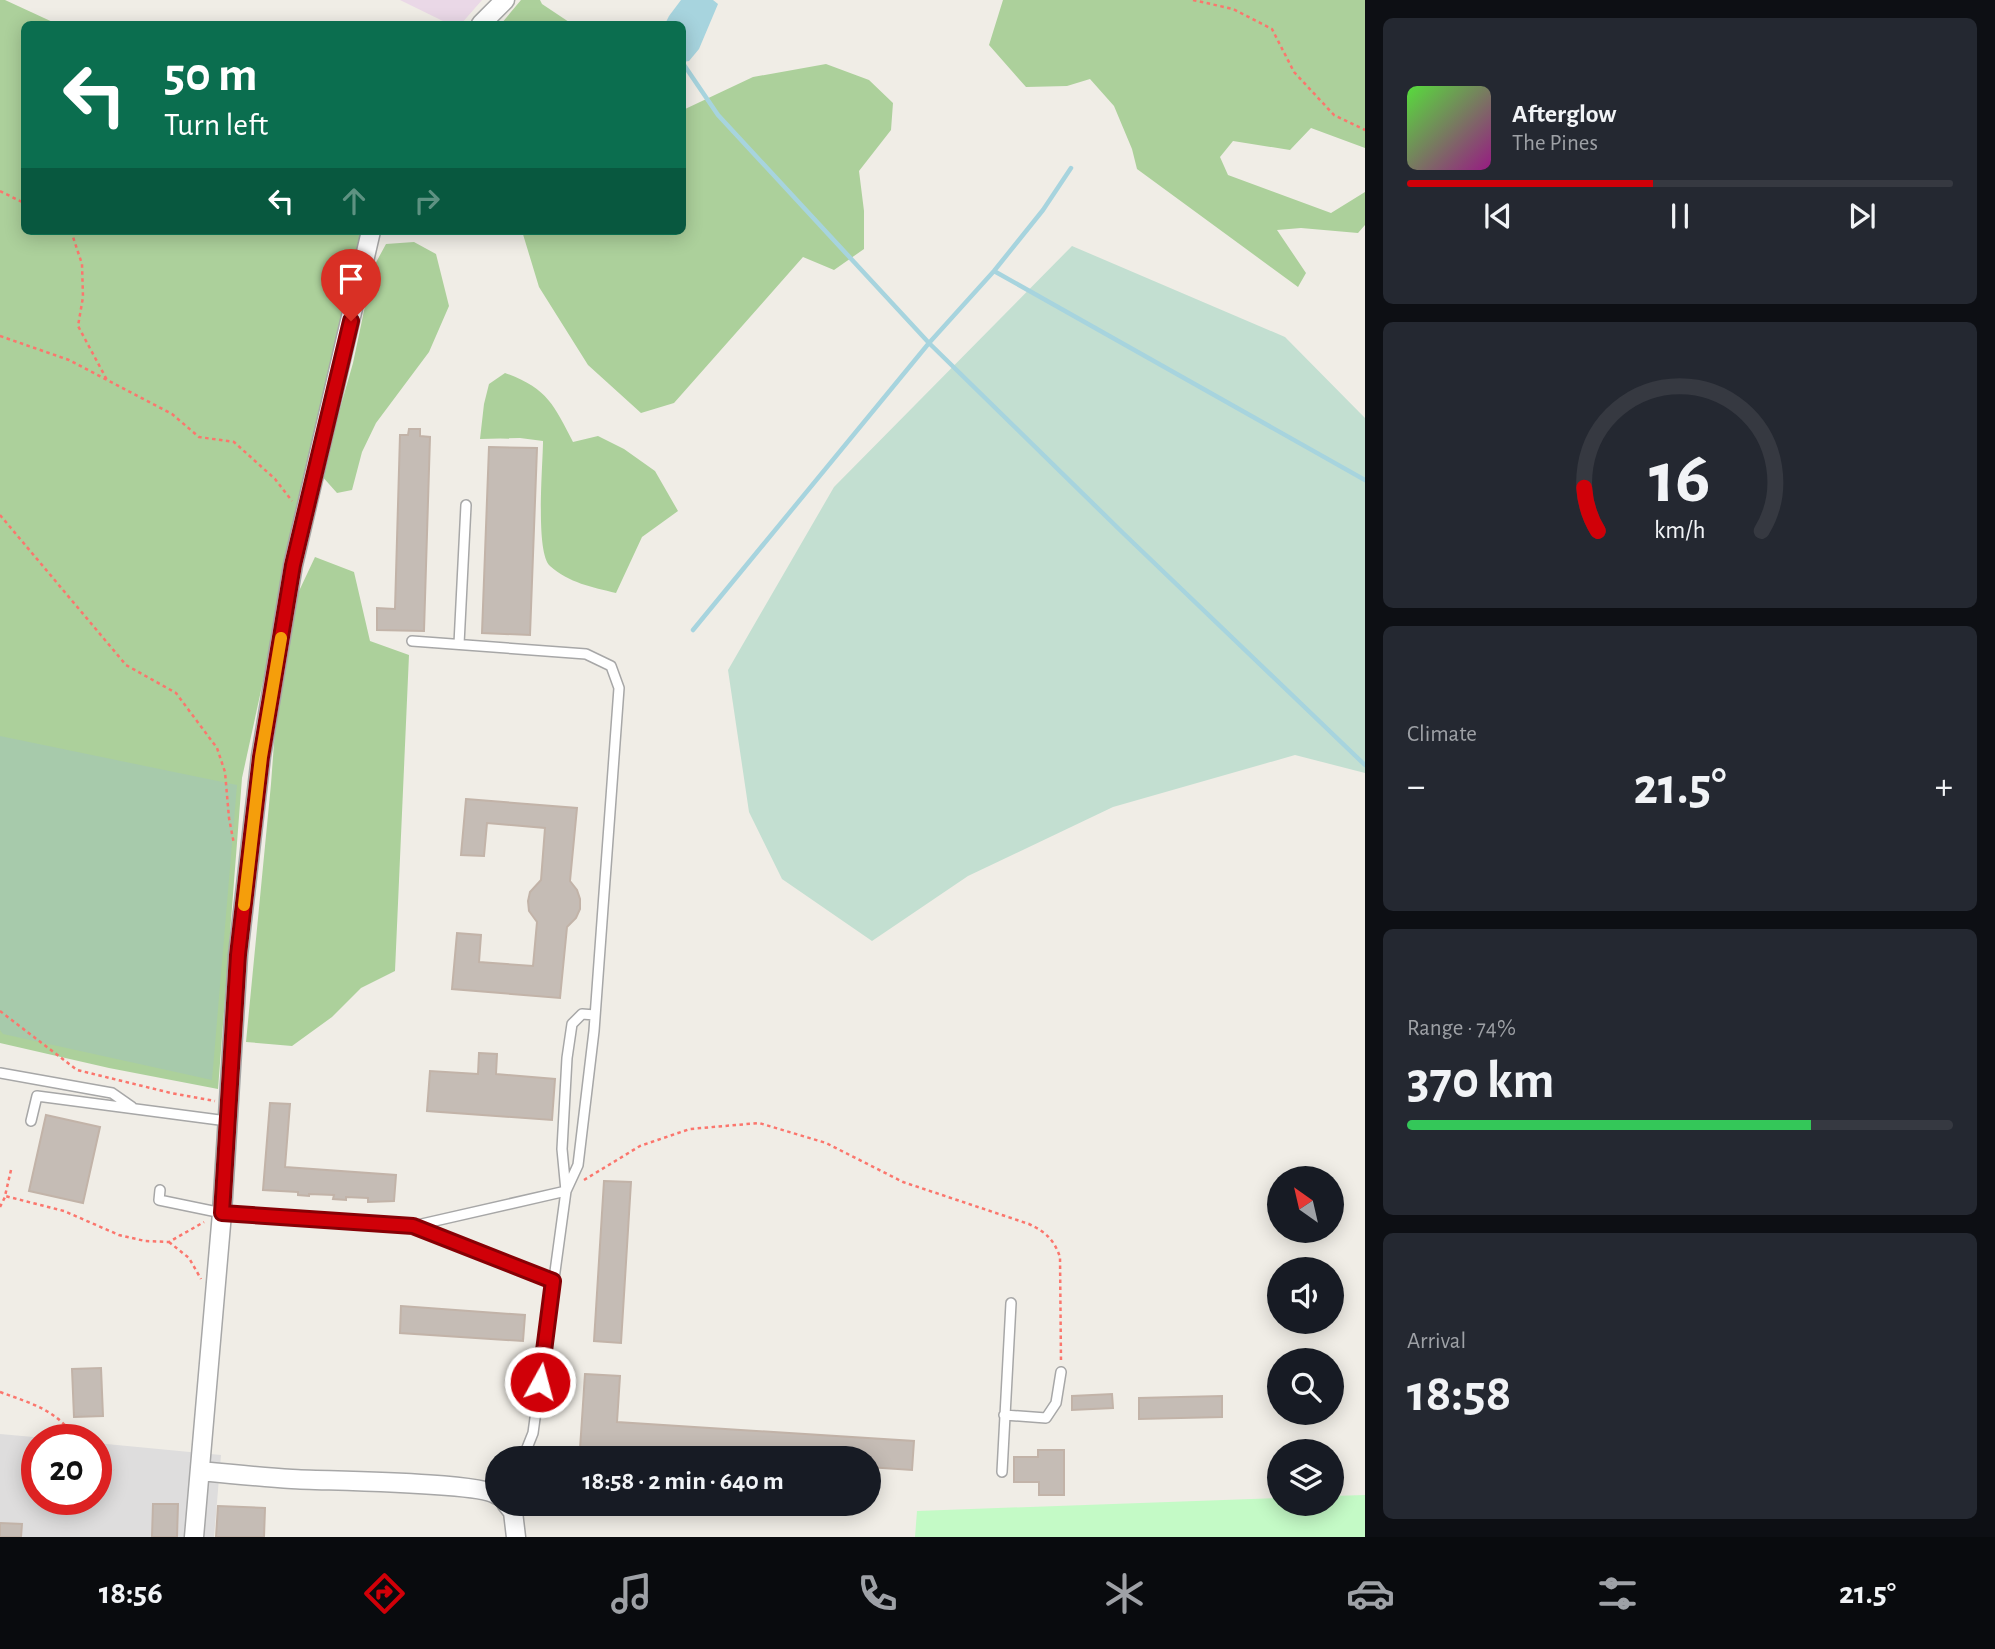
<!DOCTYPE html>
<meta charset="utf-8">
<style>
body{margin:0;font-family:"Alegreya Sans",sans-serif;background:#242831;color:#f1f3f6;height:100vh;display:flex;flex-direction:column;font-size:26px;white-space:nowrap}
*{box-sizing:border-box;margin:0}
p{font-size:23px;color:#9ea1a6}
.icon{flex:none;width:38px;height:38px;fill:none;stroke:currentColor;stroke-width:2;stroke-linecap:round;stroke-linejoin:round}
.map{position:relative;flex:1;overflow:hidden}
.panel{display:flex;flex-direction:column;gap:18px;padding:18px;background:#0d0f14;width:630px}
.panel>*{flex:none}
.top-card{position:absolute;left:21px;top:21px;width:665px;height:214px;border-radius:10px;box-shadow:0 4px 18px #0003;background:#0b6e4f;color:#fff;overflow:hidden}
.needle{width:46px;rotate:326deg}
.fabs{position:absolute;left:1267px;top:1166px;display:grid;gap:14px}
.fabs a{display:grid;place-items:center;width:77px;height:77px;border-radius:50%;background:#171b24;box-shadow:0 4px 18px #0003;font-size:35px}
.speed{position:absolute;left:21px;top:1424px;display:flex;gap:14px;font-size:35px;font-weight:700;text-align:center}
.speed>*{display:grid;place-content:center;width:91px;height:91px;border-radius:50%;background:#171b24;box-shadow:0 4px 18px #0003;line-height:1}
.speed .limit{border:10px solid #d22;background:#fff;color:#111}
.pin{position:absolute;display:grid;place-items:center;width:60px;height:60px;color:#fff;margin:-72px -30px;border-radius:50% 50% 50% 0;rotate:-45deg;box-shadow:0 0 7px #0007}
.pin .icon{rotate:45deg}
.me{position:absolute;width:77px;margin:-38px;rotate:7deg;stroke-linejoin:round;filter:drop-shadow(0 0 5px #0008)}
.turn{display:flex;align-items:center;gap:24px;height:147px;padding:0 28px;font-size:32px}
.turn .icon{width:91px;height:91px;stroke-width:2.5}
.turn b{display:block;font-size:49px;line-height:60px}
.lanes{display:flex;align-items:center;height:66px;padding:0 28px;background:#0003;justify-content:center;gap:35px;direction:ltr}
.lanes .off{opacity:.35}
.big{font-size:52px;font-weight:700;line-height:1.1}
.panel .card{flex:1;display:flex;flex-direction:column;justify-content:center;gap:10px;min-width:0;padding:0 24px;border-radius:10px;background:#242831}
.panel .dial{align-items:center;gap:0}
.dial svg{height:182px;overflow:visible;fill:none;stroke:#363941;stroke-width:7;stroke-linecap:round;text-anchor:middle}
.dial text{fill:#f1f3f6;stroke:none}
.song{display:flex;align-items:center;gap:21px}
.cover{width:84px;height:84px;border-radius:10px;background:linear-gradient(135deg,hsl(110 70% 55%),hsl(310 70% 35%))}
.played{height:7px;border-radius:4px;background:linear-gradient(90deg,#d00008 45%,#363941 45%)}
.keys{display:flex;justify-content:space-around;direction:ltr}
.heat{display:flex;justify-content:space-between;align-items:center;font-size:38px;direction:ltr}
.charge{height:10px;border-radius:5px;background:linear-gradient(90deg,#34c759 74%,#363941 0)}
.trip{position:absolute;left:485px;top:1446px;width:396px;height:70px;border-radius:35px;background:#171b24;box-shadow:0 4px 18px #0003;font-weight:700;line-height:70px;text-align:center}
.menu{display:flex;height:112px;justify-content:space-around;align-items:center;background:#090b0e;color:#9ea1a6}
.menu .icon{width:49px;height:49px}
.menu .on{color:#d00008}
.menu b{font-size:32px;color:#f1f3f6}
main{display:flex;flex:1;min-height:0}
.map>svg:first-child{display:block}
</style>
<main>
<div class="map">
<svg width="1365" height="1537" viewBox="0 0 1365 1537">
<rect width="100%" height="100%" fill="#f0ede6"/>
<path fill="#dedddd" d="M0,1434L67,1440H37V1500H96V1443L221,1455L214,1537H0Z"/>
<path fill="#ead8e7" d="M400,0H482L461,24H449Z"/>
<path fill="#acd09b" d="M0,0H5L57,24H24V231H361L242,778L218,1089L109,1068L0,1043Z
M521,0H540L542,4L572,24H501Z
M1003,0H1365V148L1311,128L1290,150L1233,141L1220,157L1228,175L1331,213L1365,192V225L1358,233L1301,228L1277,230L1306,273L1298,287L1137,169L1132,149L1114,106L1090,79L1067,86L1026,87L989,45Z
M826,64L869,80L893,103L891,130L859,171L864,211V249L834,270L803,257L674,403L641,413L588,365L539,287L522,231H682L683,110L753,77Z
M414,242L436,254L449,306L429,352L376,423L362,452L352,490L337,493L321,475L353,363L373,268L386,244Z
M505,373C547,388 554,405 573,442L598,436L624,449L655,471L678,511L642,537L616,593C592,587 569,583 550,566C535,552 543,465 543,441L520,438L480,439L484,404L489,384Z
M315,557L354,572L370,641L409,655L395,971L361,988L332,1017L292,1046L246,1042L271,784L278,689L292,606Z"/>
<path fill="#c3dfd1" d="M1072,246L1285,337L1365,418V773L1295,755L1113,807L968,876L872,941L782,879L749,812L728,670L834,487Z"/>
<path fill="#a7caab" d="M0,736L237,785L212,1080L3,1034L0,1030Z"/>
<path fill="#c4fac6" d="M1365,1495V1537H915L917,1511L1279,1498V1503H1332V1496Z"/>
<path fill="#a7d4de" d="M681,0H713L718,4L699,49L689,61L683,62L682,24H665L669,16Z"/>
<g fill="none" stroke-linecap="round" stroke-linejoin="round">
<path stroke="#a7d4de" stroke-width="4.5" d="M682,62L718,115L929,343L1123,533L1365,765
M994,271L1365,480
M693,630L929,343L994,271L1043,210L1071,168"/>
</g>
<path fill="#c5bcb5" stroke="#c2b3a8" stroke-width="2" d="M409,429H420V436L430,437L424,631L377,630V608L395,609L400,435H408Z
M489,447L537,448L530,635L482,633Z
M466,799L577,808L570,881L577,890L580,899V909L576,918L567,927L560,998L452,989L457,933L481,935L479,962L533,966L537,922L529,911L528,901L530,892L541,880L545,828L487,823L484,856L461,855Z
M479,1053L497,1054L496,1074L555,1079L552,1120L427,1111L430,1071L478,1074Z
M270,1103L290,1104L285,1167L396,1175L394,1201L368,1202V1198L346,1197V1200L333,1199L334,1195L309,1194V1196L298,1195V1192L263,1190Z
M46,1115L100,1127L83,1203L29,1191Z
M604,1181L631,1182L621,1343L594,1341Z
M401,1306L525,1315L523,1341L400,1333Z
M101,1368L103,1416L74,1417L72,1369Z
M585,1374L620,1376L617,1422L914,1441L912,1470L868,1467V1458H722L580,1449Z
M1112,1394L1113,1408L1072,1410V1396Z
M1222,1396V1417L1139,1419V1398Z
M1038,1450H1064V1495H1039V1482H1014V1457H1038Z
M153,1504H178L177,1537H152Z
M218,1506L265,1508L264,1537H216Z
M0,1523L22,1524L21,1537H0Z"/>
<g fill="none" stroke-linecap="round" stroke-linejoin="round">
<g stroke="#a7a7a7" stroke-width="12">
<path id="lane" d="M459,644L466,505
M0,1073L112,1093L132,1107
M31,1121L37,1096L227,1121
M160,1190L159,1200L222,1213L413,1226L566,1191L578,1165L594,1031L619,688L611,666L586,654L412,641
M415,1227L553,1281
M1004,1415L1046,1418L1056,1403L1061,1372
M523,1458L533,1433L566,1191L562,1149L567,1058L572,1024L582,1014L595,1015
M1002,1472L1011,1303"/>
</g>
<g stroke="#a7a7a7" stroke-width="21">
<path id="street" d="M481,24L505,0
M200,1471C231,1474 262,1477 292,1479C325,1481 479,1482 497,1495
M506,1503L513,1512L516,1537
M194,1537L222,1213L238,955L261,756L293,565L371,231"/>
</g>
<path stroke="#fb766d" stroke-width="2.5" stroke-dasharray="3.5 3.5" stroke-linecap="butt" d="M1193,0L1233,9L1272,29L1294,72L1334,115L1365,130
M0,191L24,203
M71,231L82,264L83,297L78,326L107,380
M0,336L69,360L172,414L199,437L234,442L275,479L292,501
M0,515L126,665L176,693L217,748L225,772L229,818L234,844
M0,1011L77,1070L171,1093L215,1101
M11,1170L5,1196L64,1211L119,1235L145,1241L169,1242L204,1222
M584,1180L640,1146L690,1129L759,1123L826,1143L903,1182L1029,1224C1046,1232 1054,1240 1060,1257L1061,1363
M0,1207L5,1197
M169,1242L189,1258L201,1279
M0,1392C33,1404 57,1410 77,1440
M96,1459L114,1470"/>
<use href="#lane" stroke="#fff" stroke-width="9"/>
<use href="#street" stroke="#fff" stroke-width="18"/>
</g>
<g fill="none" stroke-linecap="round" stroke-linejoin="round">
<g stroke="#870005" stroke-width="18">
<path id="route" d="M351,321L293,565L261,757L238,955L222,1213L413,1226L553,1281L540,1382"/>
</g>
<use href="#route" stroke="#d00008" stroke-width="12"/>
<path stroke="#f59e0b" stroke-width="12" d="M244,905L261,757L281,638"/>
</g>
</svg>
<div class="fabs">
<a><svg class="needle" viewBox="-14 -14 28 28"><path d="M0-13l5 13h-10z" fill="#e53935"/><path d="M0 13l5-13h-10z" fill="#9ea1a6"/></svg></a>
<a><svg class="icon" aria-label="sound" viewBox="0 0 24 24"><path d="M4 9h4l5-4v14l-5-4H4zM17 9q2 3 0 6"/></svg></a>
<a><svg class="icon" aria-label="search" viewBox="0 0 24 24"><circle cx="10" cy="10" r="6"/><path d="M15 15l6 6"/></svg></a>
<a><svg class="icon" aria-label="layers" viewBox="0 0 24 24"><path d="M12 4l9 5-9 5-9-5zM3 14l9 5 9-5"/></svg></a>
</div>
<div class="speed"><div class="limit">20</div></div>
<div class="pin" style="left:351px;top:321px;background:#d93025"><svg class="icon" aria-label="arrive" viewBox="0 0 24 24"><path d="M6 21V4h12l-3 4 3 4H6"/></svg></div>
<svg class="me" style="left:540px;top:1382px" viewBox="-20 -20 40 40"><circle r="17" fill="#d00008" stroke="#fff" stroke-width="3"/><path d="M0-11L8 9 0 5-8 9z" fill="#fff"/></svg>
<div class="trip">18:58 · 2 min · 640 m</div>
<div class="top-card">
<div class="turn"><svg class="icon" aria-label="left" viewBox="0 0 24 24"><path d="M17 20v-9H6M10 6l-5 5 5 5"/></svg><div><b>50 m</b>Turn left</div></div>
<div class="lanes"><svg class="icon" aria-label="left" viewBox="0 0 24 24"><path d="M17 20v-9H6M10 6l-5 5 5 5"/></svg><svg class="icon off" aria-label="ahead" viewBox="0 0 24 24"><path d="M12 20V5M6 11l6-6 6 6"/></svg><svg class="icon off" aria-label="right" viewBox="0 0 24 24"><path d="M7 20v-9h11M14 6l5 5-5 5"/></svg></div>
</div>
</div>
<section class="panel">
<div class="card">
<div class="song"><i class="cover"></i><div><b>Afterglow</b><p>The Pines</p></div></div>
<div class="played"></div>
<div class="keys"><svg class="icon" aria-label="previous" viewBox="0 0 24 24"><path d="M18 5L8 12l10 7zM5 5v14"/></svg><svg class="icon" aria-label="pause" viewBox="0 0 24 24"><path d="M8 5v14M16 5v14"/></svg><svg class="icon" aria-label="next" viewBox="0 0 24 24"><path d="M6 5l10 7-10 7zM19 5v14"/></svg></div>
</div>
<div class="card dial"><svg viewBox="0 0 100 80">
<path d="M14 69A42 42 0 1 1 86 69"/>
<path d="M14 69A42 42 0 0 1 8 50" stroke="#d00008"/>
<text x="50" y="56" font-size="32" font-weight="700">16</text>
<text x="50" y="72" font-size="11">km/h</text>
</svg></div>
<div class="card"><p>Climate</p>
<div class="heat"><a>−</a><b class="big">21.5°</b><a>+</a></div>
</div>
<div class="card"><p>Range · 74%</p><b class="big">370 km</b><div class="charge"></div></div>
<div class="card"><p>Arrival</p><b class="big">18:58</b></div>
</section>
</main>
<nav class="menu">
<b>18:56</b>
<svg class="icon on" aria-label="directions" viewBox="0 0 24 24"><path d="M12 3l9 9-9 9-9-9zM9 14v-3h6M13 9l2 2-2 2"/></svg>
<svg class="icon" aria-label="music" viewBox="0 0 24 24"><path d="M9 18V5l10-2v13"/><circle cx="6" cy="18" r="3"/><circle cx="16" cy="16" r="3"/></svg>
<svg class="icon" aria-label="phone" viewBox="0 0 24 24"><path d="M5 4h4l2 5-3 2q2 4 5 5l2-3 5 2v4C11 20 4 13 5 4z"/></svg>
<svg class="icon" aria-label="climate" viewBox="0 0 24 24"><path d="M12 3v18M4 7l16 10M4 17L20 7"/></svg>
<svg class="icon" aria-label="car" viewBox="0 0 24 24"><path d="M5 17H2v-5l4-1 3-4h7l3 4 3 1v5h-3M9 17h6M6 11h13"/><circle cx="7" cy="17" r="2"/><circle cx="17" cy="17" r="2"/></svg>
<svg class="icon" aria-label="filters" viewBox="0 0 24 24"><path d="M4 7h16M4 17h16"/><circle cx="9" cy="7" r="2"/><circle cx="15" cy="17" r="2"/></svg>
<b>21.5°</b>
</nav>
